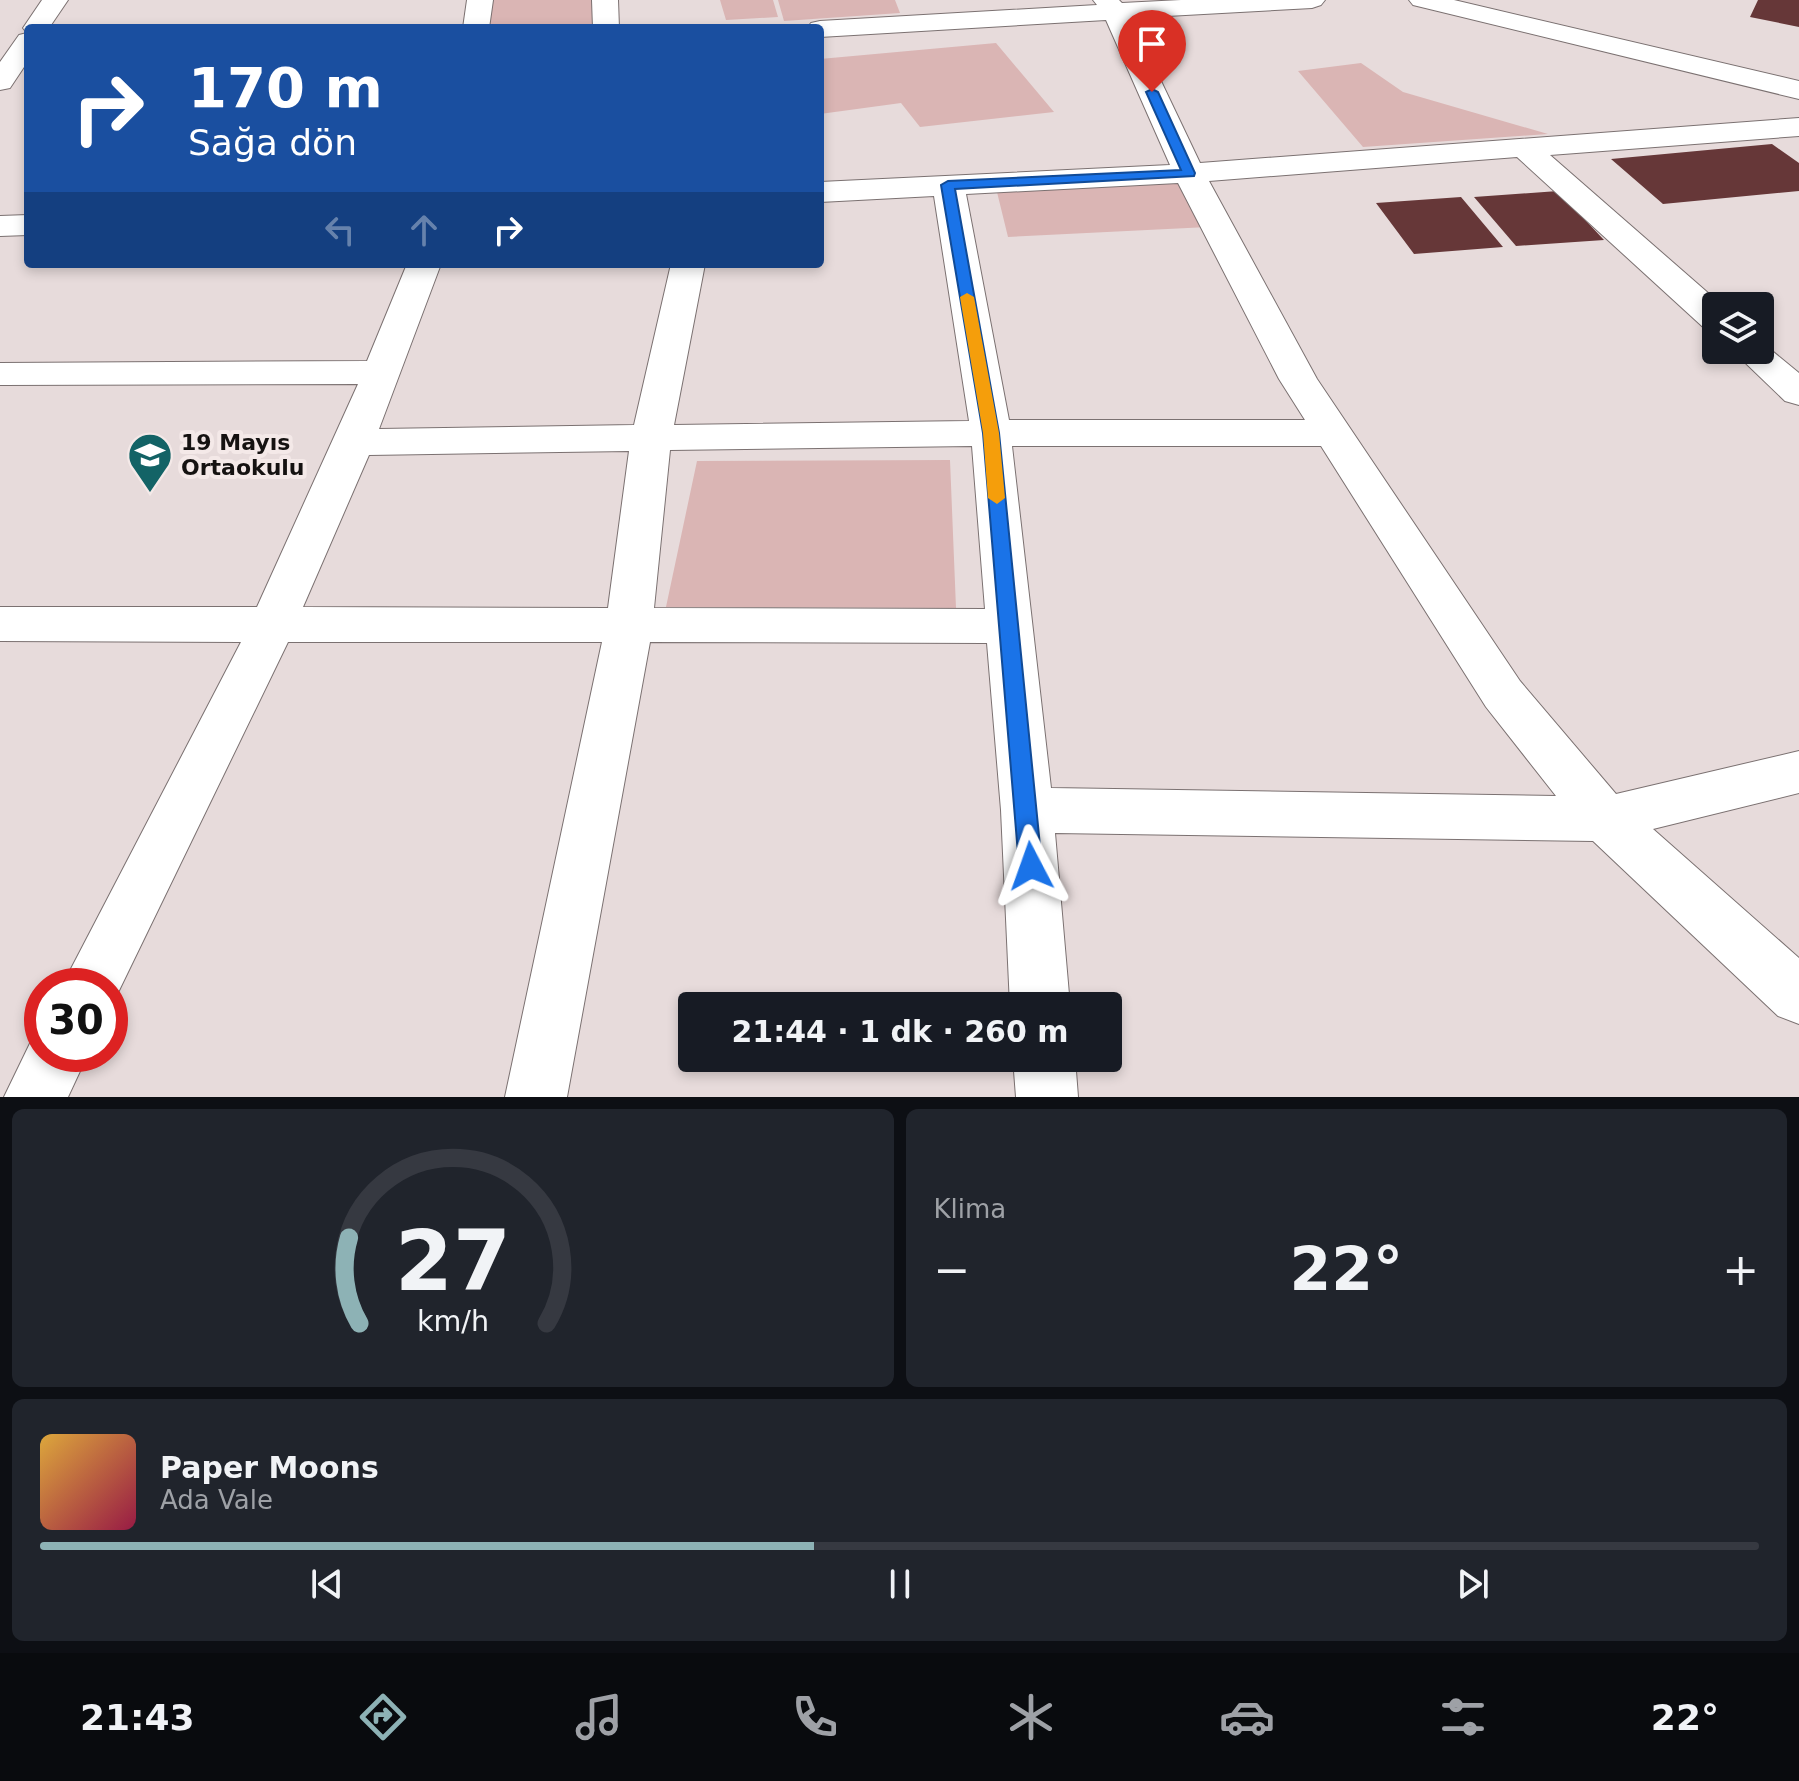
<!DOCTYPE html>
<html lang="tr">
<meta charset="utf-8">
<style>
body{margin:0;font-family:"DejaVu Sans",sans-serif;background:#20242c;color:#f1f3f6;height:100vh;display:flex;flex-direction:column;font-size:30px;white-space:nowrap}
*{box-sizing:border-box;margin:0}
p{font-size:26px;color:#9ea1a6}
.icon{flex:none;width:44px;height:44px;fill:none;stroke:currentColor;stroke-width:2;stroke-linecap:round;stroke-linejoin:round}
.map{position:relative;height:1097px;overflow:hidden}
.sheet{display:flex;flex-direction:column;gap:12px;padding:12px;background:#0d0f14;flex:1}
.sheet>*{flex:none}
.guide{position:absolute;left:24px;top:24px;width:800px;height:244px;border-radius:8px;box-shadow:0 4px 12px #0003;background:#1a4fa0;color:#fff;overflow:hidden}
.tools{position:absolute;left:1702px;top:292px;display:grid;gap:16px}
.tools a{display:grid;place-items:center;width:72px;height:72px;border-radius:8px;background:#171b24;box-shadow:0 4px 12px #0003;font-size:40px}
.speed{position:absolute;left:24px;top:968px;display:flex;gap:16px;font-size:40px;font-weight:700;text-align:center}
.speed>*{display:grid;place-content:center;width:104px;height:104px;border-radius:50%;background:#171b24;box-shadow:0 4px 12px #0003;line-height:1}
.speed .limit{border:12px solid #d22;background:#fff;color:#111}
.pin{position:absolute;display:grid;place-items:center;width:68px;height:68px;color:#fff;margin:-82px -34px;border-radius:50% 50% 50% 0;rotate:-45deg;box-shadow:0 0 8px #0007}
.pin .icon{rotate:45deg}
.me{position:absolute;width:88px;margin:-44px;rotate:356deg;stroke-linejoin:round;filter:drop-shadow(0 0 6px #0008)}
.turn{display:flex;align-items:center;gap:28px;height:168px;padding:0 32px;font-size:36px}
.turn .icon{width:104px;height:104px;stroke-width:2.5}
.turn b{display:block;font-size:56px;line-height:68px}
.lanes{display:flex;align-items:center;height:76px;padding:0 32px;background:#0003;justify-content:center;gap:40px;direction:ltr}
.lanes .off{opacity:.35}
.big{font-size:60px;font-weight:800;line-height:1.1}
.sheet .widget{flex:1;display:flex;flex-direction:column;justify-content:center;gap:12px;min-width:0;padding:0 28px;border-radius:12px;background:#20242c}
.sheet .dial{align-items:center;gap:0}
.dial svg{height:208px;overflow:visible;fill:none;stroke:#363941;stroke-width:7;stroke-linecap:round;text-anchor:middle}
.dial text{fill:#f1f3f6;stroke:none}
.song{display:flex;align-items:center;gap:24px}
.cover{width:96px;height:96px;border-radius:12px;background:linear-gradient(135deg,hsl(40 70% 55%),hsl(340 70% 35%))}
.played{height:8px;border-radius:4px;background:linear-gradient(90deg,#8db2b5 45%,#363941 45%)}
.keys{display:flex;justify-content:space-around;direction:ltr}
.heat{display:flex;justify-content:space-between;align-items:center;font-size:44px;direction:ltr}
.sheet .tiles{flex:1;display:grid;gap:12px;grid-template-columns:1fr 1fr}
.widget:last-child{grid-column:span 2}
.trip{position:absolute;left:678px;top:992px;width:444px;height:80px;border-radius:8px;background:#171b24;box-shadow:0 4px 12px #0003;font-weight:800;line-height:80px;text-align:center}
.dock{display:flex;height:128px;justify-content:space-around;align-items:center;background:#090b0e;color:#9ea1a6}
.dock .icon{width:56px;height:56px}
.dock .current{color:#8db2b5}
.dock b{font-size:36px;color:#f1f3f6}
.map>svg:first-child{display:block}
</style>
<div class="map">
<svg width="1799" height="1097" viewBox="0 0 1799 1097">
<rect width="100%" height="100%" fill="#e7dbdb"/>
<path fill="#dab5b4" d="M487,0H596V28H483Z
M720,0H773L778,17L726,20Z
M778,0H895L900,13L784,21Z
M996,43L1054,112L920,127L901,103L820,114V59Z
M1361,63L1403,92L1548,134L1363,147L1298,71Z
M1183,176L1208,227L1008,237L996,188Z
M950,460L956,608L666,607L697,461Z"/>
<path fill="#663738" d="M1758,0H1799V27L1750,17Z
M1772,144L1799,163V191L1663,204L1611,159Z
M1558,191L1604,240L1516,246L1474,197Z
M1461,197L1503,247L1414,254L1376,203Z"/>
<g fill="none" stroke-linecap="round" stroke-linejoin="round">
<g stroke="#7b7171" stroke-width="2">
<path id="minor" d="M42,0H68L49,28H28V61L10,88L0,90V62L19,35L27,33L23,28Z
M467,0H493L489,28H463Z
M592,0H618L619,28H593Z
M1093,0H1119L1122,3L1181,0H1325L1321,5L1312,8L1131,18L1200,163L1799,118V136L1550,155L1723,306H1716V330L1703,327L1517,157L1209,181L1317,379L1520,681L1616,794L1799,751V793L1653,829L1799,958V1024L1778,1016L1593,841L1055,833L1070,1006H1010L1001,810L987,643L650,642L567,1097H505L602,642H288L112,1005L110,986H62L241,642L0,641V607H257L358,384L0,385V363L367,361L407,264H441L379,429L634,425L671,264H705L674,425L969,421L934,196L820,202V182L1170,165L1106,20L820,37V28H807L811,23L820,21L1097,5ZM1178,183L1279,379L1305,420H1009L966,194ZM972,446L985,609L654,608L670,450ZM1012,446H1321L1486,707L1556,796L1051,788ZM629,451L608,608L303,607L369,455Z
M1409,0H1454L1799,81V99L1413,5Z
M28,215V235L0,236V216Z
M1760,341L1799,373V405L1785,401L1732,350H1760Z
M42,1030V1054H88L68,1097H4L35,1033Z
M1013,1058H1075L1078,1097H1016Z"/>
</g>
<use href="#minor" fill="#fff" fill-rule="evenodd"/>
</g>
<path fill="#1a73e8" stroke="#114b97" stroke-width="2" d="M1152,89L1158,92L1195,173L1194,176L955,189L999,433L1042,866L1039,873L1031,876L1023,873L1019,866L983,433L941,185L948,181L1181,170L1146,92Z"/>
<path fill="#f59e0b" d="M967,293L974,297L999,433L1005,498L997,504L988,498L983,433L960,297Z"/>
<defs>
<g id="school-pin" transform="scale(2.3)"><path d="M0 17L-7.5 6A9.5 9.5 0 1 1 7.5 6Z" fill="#136366" stroke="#f4e9e8"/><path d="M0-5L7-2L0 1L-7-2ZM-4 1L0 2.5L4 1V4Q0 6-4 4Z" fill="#fff"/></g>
</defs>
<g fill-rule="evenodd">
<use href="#school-pin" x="150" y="455"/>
</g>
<g text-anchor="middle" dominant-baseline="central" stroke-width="8" stroke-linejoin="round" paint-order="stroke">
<g font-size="22" font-weight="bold" fill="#151211" stroke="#f4e9e8" text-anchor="start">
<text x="181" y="442">19 Mayıs<tspan x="181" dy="25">Ortaokulu</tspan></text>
</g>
</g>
</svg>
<div class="tools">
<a><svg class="icon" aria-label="layers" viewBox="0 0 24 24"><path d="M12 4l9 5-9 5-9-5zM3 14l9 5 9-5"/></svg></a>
</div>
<div class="speed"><div class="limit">30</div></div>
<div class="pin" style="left:1152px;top:92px;background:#d93025"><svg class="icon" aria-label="arrive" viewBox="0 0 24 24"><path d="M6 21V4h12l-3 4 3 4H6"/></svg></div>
<svg class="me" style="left:1031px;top:866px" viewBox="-20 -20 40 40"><path d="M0-17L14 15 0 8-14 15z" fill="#1a73e8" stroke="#fff" stroke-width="4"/></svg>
<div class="trip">21:44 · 1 dk · 260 m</div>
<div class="guide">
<div class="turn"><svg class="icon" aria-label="right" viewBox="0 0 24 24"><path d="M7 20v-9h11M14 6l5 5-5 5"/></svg><div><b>170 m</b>Sağa dön</div></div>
<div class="lanes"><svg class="icon off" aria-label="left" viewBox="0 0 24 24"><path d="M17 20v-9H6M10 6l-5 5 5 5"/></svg><svg class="icon off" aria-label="ahead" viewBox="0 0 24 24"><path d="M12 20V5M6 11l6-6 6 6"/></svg><svg class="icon" aria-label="right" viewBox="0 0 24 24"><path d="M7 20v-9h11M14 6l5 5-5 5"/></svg></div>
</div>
</div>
<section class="sheet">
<div class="tiles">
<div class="widget dial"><svg viewBox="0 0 100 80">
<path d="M14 69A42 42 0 1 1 86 69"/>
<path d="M14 69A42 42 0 0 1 10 36" stroke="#8db2b5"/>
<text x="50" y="56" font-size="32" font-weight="700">27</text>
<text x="50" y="72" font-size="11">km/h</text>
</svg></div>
<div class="widget"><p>Klima</p>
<div class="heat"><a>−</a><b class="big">22°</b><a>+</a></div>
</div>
<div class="widget">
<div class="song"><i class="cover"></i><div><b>Paper Moons</b><p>Ada Vale</p></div></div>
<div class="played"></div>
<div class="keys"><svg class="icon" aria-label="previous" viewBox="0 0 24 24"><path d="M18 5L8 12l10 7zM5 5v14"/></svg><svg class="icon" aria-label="pause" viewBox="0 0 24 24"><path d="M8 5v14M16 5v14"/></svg><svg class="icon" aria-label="next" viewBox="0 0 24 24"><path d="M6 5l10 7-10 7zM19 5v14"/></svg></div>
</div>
</div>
</section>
<nav class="dock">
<b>21:43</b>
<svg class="icon current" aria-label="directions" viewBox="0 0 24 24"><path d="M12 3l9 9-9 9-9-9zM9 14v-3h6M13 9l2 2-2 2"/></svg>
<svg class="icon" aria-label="music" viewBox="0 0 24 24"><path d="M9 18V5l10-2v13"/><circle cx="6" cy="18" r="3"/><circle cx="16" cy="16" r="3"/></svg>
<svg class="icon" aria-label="phone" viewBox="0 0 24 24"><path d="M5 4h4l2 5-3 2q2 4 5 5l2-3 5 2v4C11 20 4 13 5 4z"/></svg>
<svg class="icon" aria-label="climate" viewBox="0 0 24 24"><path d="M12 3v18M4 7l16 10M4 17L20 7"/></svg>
<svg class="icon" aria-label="car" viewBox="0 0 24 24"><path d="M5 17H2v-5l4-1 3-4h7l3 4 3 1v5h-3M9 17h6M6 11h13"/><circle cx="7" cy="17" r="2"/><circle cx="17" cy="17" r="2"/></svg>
<svg class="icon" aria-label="filters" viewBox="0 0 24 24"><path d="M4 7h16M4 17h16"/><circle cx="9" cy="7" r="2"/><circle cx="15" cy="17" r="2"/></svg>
<b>22°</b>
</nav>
